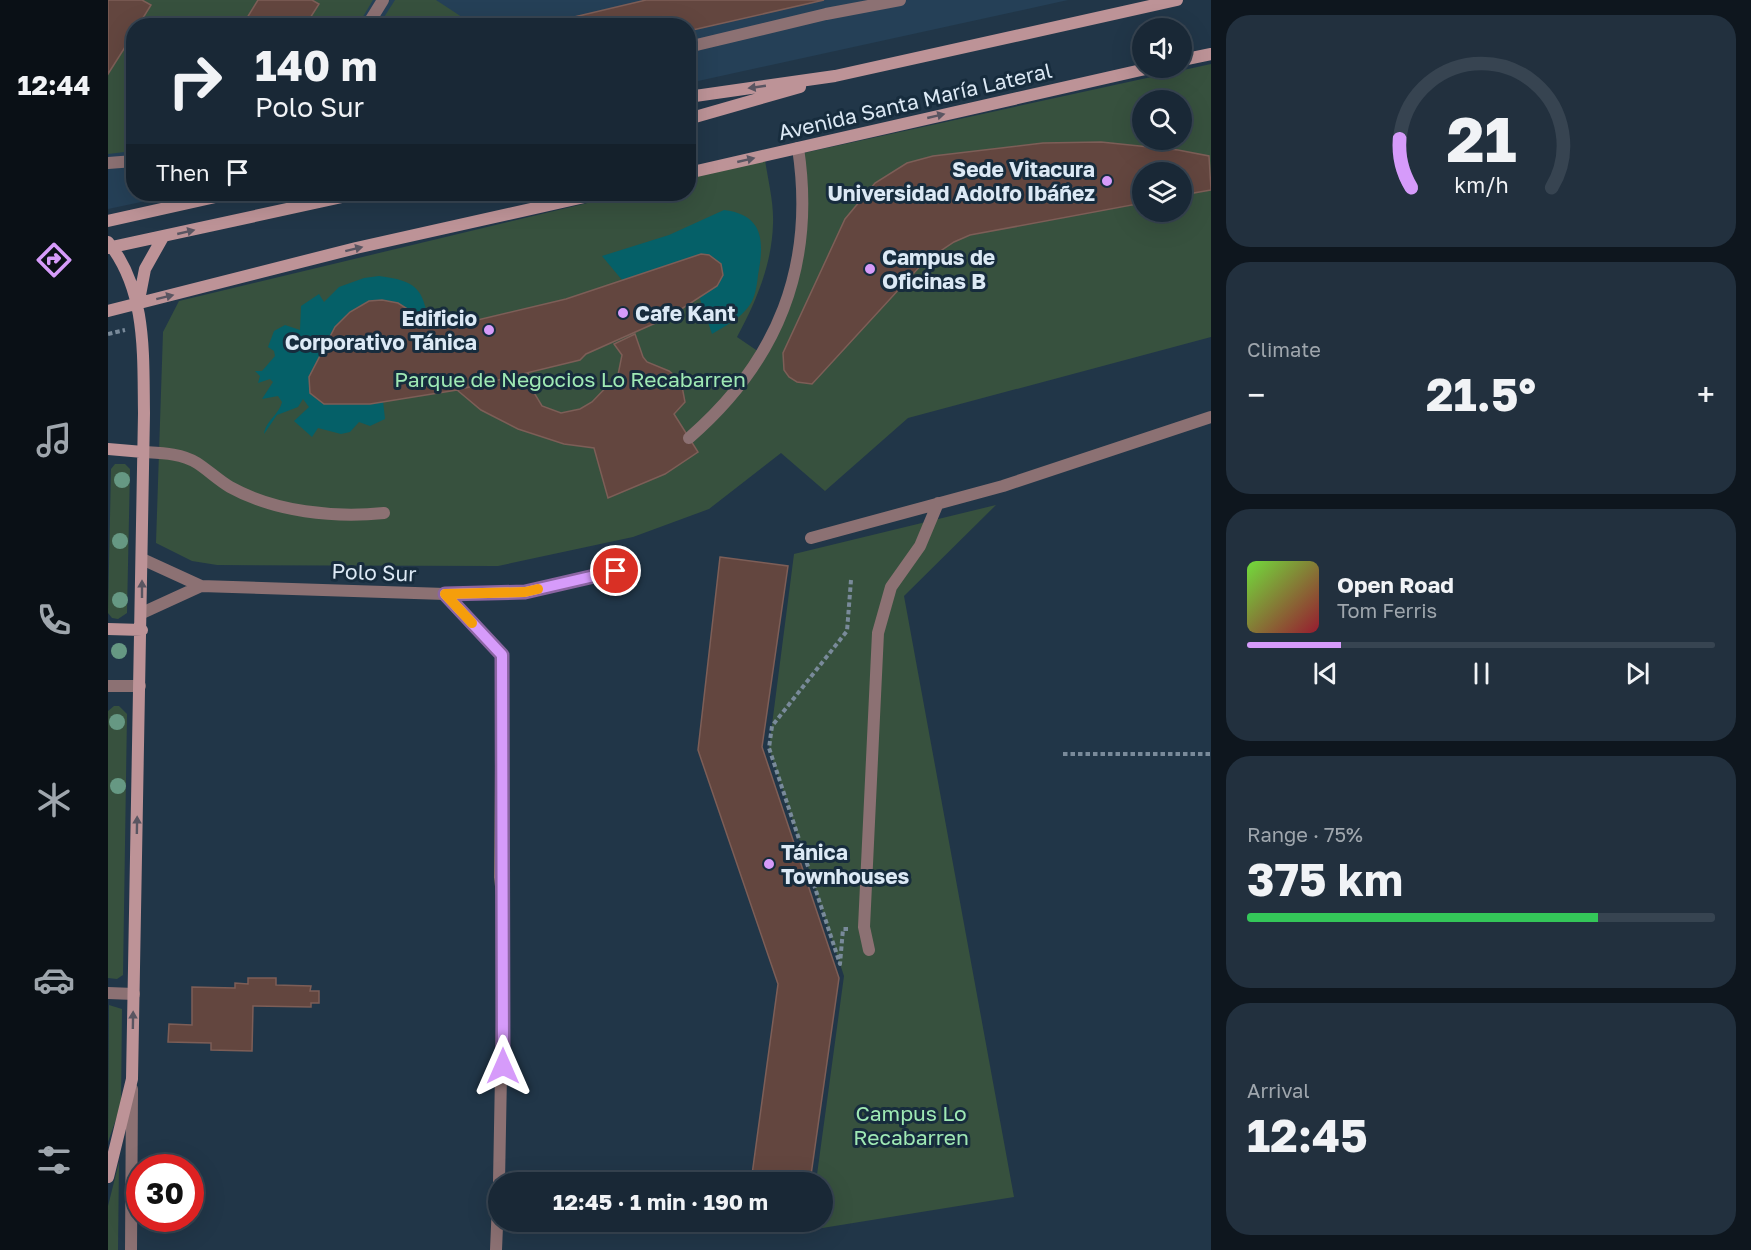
<!DOCTYPE html>
<meta charset="utf-8">
<style>
body{margin:0;font-family:"Golos Text",sans-serif;background:#22303e;color:#f1f3f6;height:100vh;display:flex;flex-direction:column;font-size:22px;white-space:nowrap}
*{box-sizing:border-box;margin:0}
p{font-size:20px;color:#9fa6ad}
.icon{flex:none;width:33px;height:33px;fill:none;stroke:currentColor;stroke-width:2;stroke-linecap:round;stroke-linejoin:round}
.map{position:relative;flex:1;overflow:hidden}
.panel{display:flex;flex-direction:column;gap:15px;padding:15px;background:#0e161e;width:540px}
.panel>*{flex:none}
.banner{position:absolute;left:18px;top:18px;width:570px;height:183px;border-radius:24px;box-shadow:0 6px 24px #0002,0 0 0 2px #374451;background:#192836;color:#f1f3f6;overflow:hidden}
.buttons{position:absolute;left:1024px;top:18px;display:grid;gap:12px}
.buttons a{display:grid;place-items:center;width:60px;height:60px;border-radius:50%;background:#192836;box-shadow:0 6px 24px #0002,0 0 0 2px #374451;font-size:30px}
.speed{position:absolute;left:18px;top:1154px;display:flex;gap:12px;font-size:30px;font-weight:700;text-align:center}
.speed>*{display:grid;place-content:center;width:78px;height:78px;border-radius:50%;background:#192836;box-shadow:0 6px 24px #0002,0 0 0 2px #374451;line-height:1}
.speed .limit{border:9px solid #d22;background:#fff;color:#111}
.pin{position:absolute;display:grid;place-items:center;width:51px;height:51px;color:#fff;margin:-26px;border:3px solid #fff;border-radius:50%;box-shadow:0 2px 6px #0007}
.me{position:absolute;width:66px;margin:-33px;rotate:0deg;stroke-linejoin:round;filter:drop-shadow(0 0 4px #0008)}
.turn{display:flex;align-items:center;gap:21px;height:126px;padding:0 30px;font-size:27px}
.turn .icon{width:78px;height:78px;stroke-width:2.5}
.turn b{display:block;font-size:42px;line-height:51px}
.then{display:flex;align-items:center;height:57px;padding:0 30px;background:#0003;gap:12px;font-size:22px}
.big{font-size:45px;font-weight:700;line-height:1.1}
.panel .tile{flex:1;display:flex;flex-direction:column;justify-content:center;gap:9px;min-width:0;padding:0 21px;border-radius:24px;background:#22303e}
.panel .dial{align-items:center;gap:0}
.dial svg{height:156px;overflow:visible;fill:none;stroke:#374451;stroke-width:7;stroke-linecap:round;text-anchor:middle}
.dial text{fill:#f1f3f6;stroke:none}
.song{display:flex;align-items:center;gap:18px}
.cover{width:72px;height:72px;border-radius:9px;background:linear-gradient(135deg,hsl(100 70% 55%),hsl(350 70% 35%))}
.played{height:6px;border-radius:3px;background:linear-gradient(90deg,#d69bfa 20%,#374451 20%)}
.keys{display:flex;justify-content:space-around;direction:ltr}
.heat{display:flex;justify-content:space-between;align-items:center;font-size:33px;direction:ltr}
.charge{height:9px;border-radius:4px;background:linear-gradient(90deg,#34c759 75%,#374451 0)}
.trip{position:absolute;left:380px;top:1172px;width:345px;height:60px;border-radius:30px;background:#192836;box-shadow:0 6px 24px #0002,0 0 0 2px #374451;font-weight:700;line-height:60px;text-align:center}
main{display:flex;flex:1;min-height:0}
.dock{display:flex;flex-direction:column;width:108px;justify-content:space-around;align-items:center;background:#0a1016;color:#9fa6ad}
.dock .icon{width:42px;height:42px}
.dock .on{color:#d69bfa}
.dock b{font-size:27px;color:#f1f3f6}
.map>svg:first-child{display:block}
</style>
<main>
<nav class="dock">
<b>12:44</b>
<svg class="icon on" aria-label="directions" viewBox="0 0 24 24"><path d="M12 3l9 9-9 9-9-9zM9 14v-3h6M13 9l2 2-2 2"/></svg>
<svg class="icon" aria-label="music" viewBox="0 0 24 24"><path d="M9 18V5l10-2v13"/><circle cx="6" cy="18" r="3"/><circle cx="16" cy="16" r="3"/></svg>
<svg class="icon" aria-label="phone" viewBox="0 0 24 24"><path d="M5 4h4l2 5-3 2q2 4 5 5l2-3 5 2v4C11 20 4 13 5 4z"/></svg>
<svg class="icon" aria-label="climate" viewBox="0 0 24 24"><path d="M12 3v18M4 7l16 10M4 17L20 7"/></svg>
<svg class="icon" aria-label="car" viewBox="0 0 24 24"><path d="M5 17H2v-5l4-1 3-4h7l3 4 3 1v5h-3M9 17h6M6 11h13"/><circle cx="7" cy="17" r="2"/><circle cx="17" cy="17" r="2"/></svg>
<svg class="icon" aria-label="filters" viewBox="0 0 24 24"><path d="M4 7h16M4 17h16"/><circle cx="9" cy="7" r="2"/><circle cx="15" cy="17" r="2"/></svg>
</nav>
<div class="map">
<svg width="1103" height="1250" viewBox="0 0 1103 1250">
<rect width="100%" height="100%" fill="#213648"/>
<path fill="#254057" d="M0,0H960L581,83L580,26H26V194H71L0,209Z"/>
<path fill="#37513e" fill-rule="evenodd" d="M0,0H265L250,25L26,26L25,151L0,154Z
M287,0H328L360,21L361,25H271Z
M1103,64V337L800,418L717,491L673,453L601,509L525,537L390,566L109,565L84,561L48,543L55,332L71,301L517,194H580L581,178L657,160C660,180 666,203 665,224C664,264 648,302 629,337L654,354L687,275L691,154ZM1035,100H1074V140H1035ZM1035,172H1074V212H1035Z
M7,464H17L22,469L19,613L10,619L4,618L0,613L3,469Z
M888,505L796,596L906,1197L702,1230L703,1221H714V1182H708L736,976L661,748L686,554Z
M6,706H11L19,714L15,975L9,979L0,978V711Z
M1,1005L14,1009L13,1105L0,1142Z
M11,1162L10,1250H0V1206Z"/>
<path fill="#056068" d="M616,210C657,215 656,243 650,275C649,285 647,299 641,306C632,319 617,326 604,334L581,267L524,292L494,256L561,235Z
M271,276C308,281 315,287 321,325L274,392L277,419L262,426L251,422L242,432L233,434L210,428L204,437L186,421L201,407L195,399L190,407L169,415L156,434C158,420 171,415 174,402L170,396L154,399L165,382L162,379L150,383L152,376L147,371H154L167,356L166,351L160,347L166,331L177,325L192,330L193,306L211,294L216,302L231,287L256,278Z"/>
<path fill="#63463f" stroke="#7d5e57" stroke-width="1.5" d="M0,0H34L43,5L30,26H26V33L0,74Z
M150,0H204L211,4L197,26H134Z
M538,0H716L580,31V26H428Z
M993,142L1070,150L1101,156L1103,190L1074,195V172H1035V203L862,235L846,242L816,262L704,384L689,382L681,377L676,370L675,353L737,219L767,183L799,163L825,156L935,143Z
M593,254L601,255L613,264L615,275L609,286L561,317L478,354L472,360L349,390L262,404H216L202,393L201,377L227,327L242,312L261,301L274,300L290,303L315,319L327,322L357,323L458,299Z
M527,334L535,357L539,362L561,371L573,381L577,402L566,414L590,452L557,474L500,498L486,448L456,444L410,429L373,410L349,390L420,373L425,391L434,406L453,413L472,409L484,402L510,375L514,355L506,344Z
M612,557L680,566L654,747L731,978L702,1182H643L670,984L590,750Z
M140,978H168V985L203,986L202,991H211V1003H203V1007L145,1006L144,1051L103,1050V1043L60,1042L61,1024L84,1025V987L127,988V983L140,984Z"/>
<g fill="none" stroke-linecap="round" stroke-linejoin="round">
<path stroke="#798a9a" stroke-width="4" stroke-dasharray="4.5 3" stroke-linecap="butt" d="M0,334L17,330
M955,754H1103
M740,929H735L732,964L661,748L664,726L739,631L743,580"/>
<path stroke="#8c7173" stroke-width="12" d="M259,26L275,0
M580,47L718,14L792,0
M0,163L26,161
M581,438C670,361 708,266 690,148
M35,452C52,453 73,453 89,463C100,470 110,480 122,487C167,512 226,518 276,513
M703,538L895,486L1103,417
M761,950L756,927L770,633L783,587L812,546L830,503"/>
<path stroke="#8c7173" stroke-width="12" d="M34,559L93,586L337,594L417,592L508,571
M337,594L394,655L392,877L396,913L391,1182
M34,613L93,586
M0,686H32
M0,993L26,994
M23,1250L24,1089
M388,1250L390,1203"/>
<path stroke="#bd9397" stroke-width="12" d="M1074,60L1103,54
M580,97L727,76L1069,0
M580,119L692,87
M580,173L1042,68
M0,221L121,194
M0,242C39,290 35,354 36,413L24,1079L0,1177
M0,248L248,194
M31,300L37,269L55,237
M0,311L248,248L490,194
M0,449L35,452
M0,629L34,630"/>
</g>
<g fill="#669883">
<circle cx="14" cy="480" r="8"/>
<circle cx="12" cy="541" r="8"/>
<circle cx="12" cy="600" r="8"/>
<circle cx="11" cy="651" r="8"/>
<circle cx="9" cy="722" r="8"/>
<circle cx="10" cy="786" r="8"/>
</g>
<defs><path id="oneway-solid" d="M-6-.8H1V-3.2L6.5 0L1 3.2V.8H-6Z" transform="scale(1.5)"/></defs>
<g fill="#595561">
<use href="#oneway-solid" transform="translate(649 87) rotate(172)"/>
<use href="#oneway-solid" transform="translate(828 116) rotate(-13)"/>
<use href="#oneway-solid" transform="translate(638 160) rotate(-13)"/>
<use href="#oneway-solid" transform="translate(78 232) rotate(-13)"/>
<use href="#oneway-solid" transform="translate(246 249) rotate(-14)"/>
<use href="#oneway-solid" transform="translate(57 297) rotate(-14)"/>
<use href="#oneway-solid" transform="translate(34 589) rotate(-90)"/>
<use href="#oneway-solid" transform="translate(29 825) rotate(-89)"/>
<use href="#oneway-solid" transform="translate(25 1020) rotate(-89)"/>
</g>
<g fill="none" stroke-linecap="round" stroke-linejoin="round">
<g stroke="#8b65a2" stroke-width="15">
<path id="route" d="M395,1066L394,655L337,594L417,592L508,571"/>
</g>
<use href="#route" stroke="#d69bfa" stroke-width="10"/>
<path stroke="#f59e0b" stroke-width="10" d="M364,623L337,594L417,592L430,589"/>
</g>
<g fill="#d69bfa" stroke="#172c3d" stroke-width="2">
<circle cx="999" cy="181" r="6"/>
<circle cx="762" cy="269" r="6"/>
<circle cx="515" cy="313" r="6"/>
<circle cx="381" cy="330" r="6"/>
<circle cx="661" cy="864" r="6"/>
</g>
<g text-anchor="middle" dominant-baseline="central" stroke-width="6" stroke-linejoin="round" paint-order="stroke">
<g font-size="21" fill="#dce9f5" stroke="#172c3d">
<text transform="translate(807 101) rotate(-13)">Avenida Santa María Lateral</text>
<text transform="translate(266 572) rotate(2)">Polo Sur</text>
</g>
<g font-size="21" font-weight="bold" fill="#dce9f5" stroke="#172c3d" text-anchor="start">
<text x="987" y="169" text-anchor="end">Sede Vitacura<tspan x="987" dy="24">Universidad Adolfo Ibáñez</tspan></text>
<text x="774" y="257">Campus de<tspan x="774" dy="24">Oficinas B</tspan></text>
<text x="527" y="313">Cafe Kant</text>
<text x="369" y="318" text-anchor="end">Edificio<tspan x="369" dy="24">Corporativo Tánica</tspan></text>
<text x="673" y="852">Tánica<tspan x="673" dy="24">Townhouses</tspan></text>
</g>
<g font-size="21" fill="#9fe9b4" stroke="#172c3d">
<text x="462" y="379">Parque de Negocios Lo Recabarren</text>
<text x="803" y="1113">Campus Lo<tspan x="803" dy="24">Recabarren</tspan></text>
</g>
</g>
</svg>
<div class="buttons">
<a><svg class="icon" aria-label="sound" viewBox="0 0 24 24"><path d="M4 9h4l5-4v14l-5-4H4zM17 9q2 3 0 6"/></svg></a>
<a><svg class="icon" aria-label="search" viewBox="0 0 24 24"><circle cx="10" cy="10" r="6"/><path d="M15 15l6 6"/></svg></a>
<a><svg class="icon" aria-label="layers" viewBox="0 0 24 24"><path d="M12 4l9 5-9 5-9-5zM3 14l9 5 9-5"/></svg></a>
</div>
<div class="speed"><div class="limit">30</div></div>
<div class="pin" style="left:508px;top:571px;background:#d93025"><svg class="icon" aria-label="arrive" viewBox="0 0 24 24"><path d="M6 21V4h12l-3 4 3 4H6"/></svg></div>
<svg class="me" style="left:395px;top:1066px" viewBox="-20 -20 40 40"><path d="M0-17L14 15 0 8-14 15z" fill="#d69bfa" stroke="#fff" stroke-width="4"/></svg>
<div class="trip">12:45 · 1 min · 190 m</div>
<div class="banner">
<div class="turn"><svg class="icon" aria-label="right" viewBox="0 0 24 24"><path d="M7 20v-9h11M14 6l5 5-5 5"/></svg><div><b>140 m</b>Polo Sur</div></div>
<div class="then">Then<svg class="icon" aria-label="arrive" viewBox="0 0 24 24"><path d="M6 21V4h12l-3 4 3 4H6"/></svg></div>
</div>
</div>
<section class="panel">
<div class="tile dial"><svg viewBox="0 0 100 80">
<path d="M14 69A42 42 0 1 1 86 69"/>
<path d="M14 69A42 42 0 0 1 8 44" stroke="#d69bfa"/>
<text x="50" y="56" font-size="32" font-weight="700">21</text>
<text x="50" y="72" font-size="11">km/h</text>
</svg></div>
<div class="tile"><p>Climate</p>
<div class="heat"><a>−</a><b class="big">21.5°</b><a>+</a></div>
</div>
<div class="tile">
<div class="song"><i class="cover"></i><div><b>Open Road</b><p>Tom Ferris</p></div></div>
<div class="played"></div>
<div class="keys"><svg class="icon" aria-label="previous" viewBox="0 0 24 24"><path d="M18 5L8 12l10 7zM5 5v14"/></svg><svg class="icon" aria-label="pause" viewBox="0 0 24 24"><path d="M8 5v14M16 5v14"/></svg><svg class="icon" aria-label="next" viewBox="0 0 24 24"><path d="M6 5l10 7-10 7zM19 5v14"/></svg></div>
</div>
<div class="tile"><p>Range · 75%</p><b class="big">375 km</b><div class="charge"></div></div>
<div class="tile"><p>Arrival</p><b class="big">12:45</b></div>
</section>
</main>
